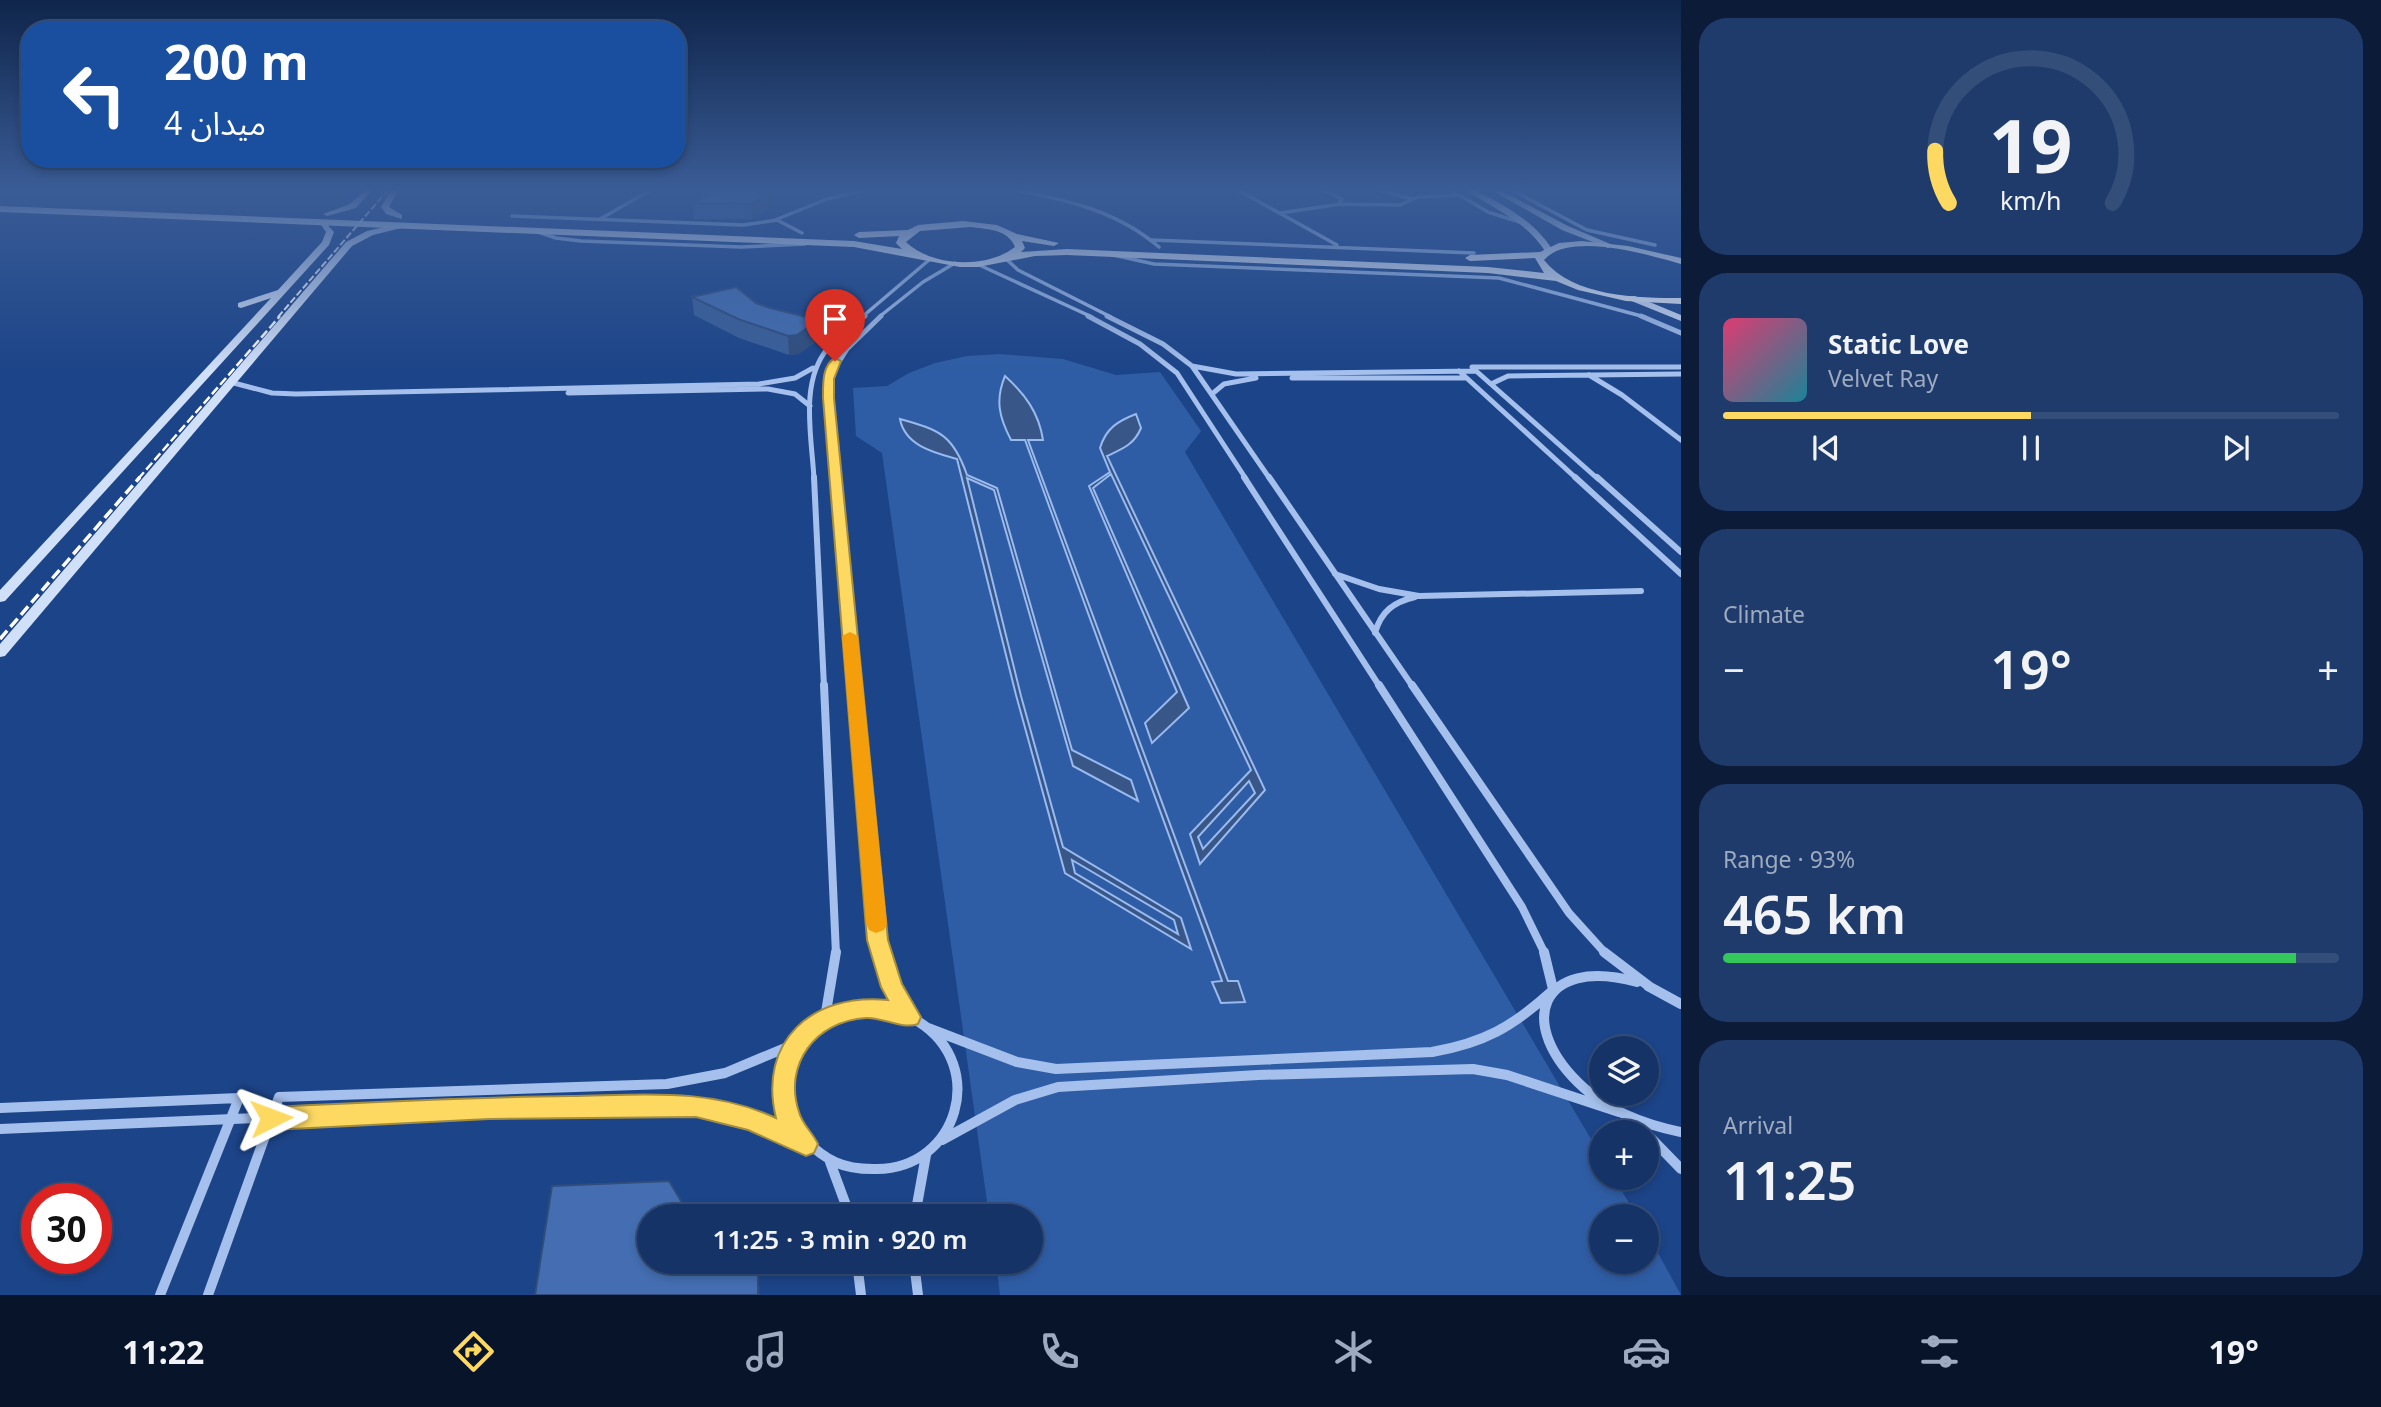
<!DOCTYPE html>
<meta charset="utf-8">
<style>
body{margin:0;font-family:"Noto Sans","Noto Sans Arabic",sans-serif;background:#1e3b6c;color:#f1f3f6;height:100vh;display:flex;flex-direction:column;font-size:26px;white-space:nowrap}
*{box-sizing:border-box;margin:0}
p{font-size:23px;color:#9daabf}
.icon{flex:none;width:38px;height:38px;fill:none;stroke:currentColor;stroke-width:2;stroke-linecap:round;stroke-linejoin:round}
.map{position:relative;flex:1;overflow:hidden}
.drawer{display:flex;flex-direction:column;gap:18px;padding:18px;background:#0c1c38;width:700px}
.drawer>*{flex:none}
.banner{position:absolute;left:21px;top:21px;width:665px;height:147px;border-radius:28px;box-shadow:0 4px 10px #0003,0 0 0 2px #344e7a;background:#1a4fa0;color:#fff;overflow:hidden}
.tools{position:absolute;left:1589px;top:1036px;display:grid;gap:14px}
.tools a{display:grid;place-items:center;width:70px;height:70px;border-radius:50%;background:#153366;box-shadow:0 4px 10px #0003,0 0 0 2px #344e7a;font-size:35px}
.speed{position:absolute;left:21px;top:1183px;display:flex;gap:14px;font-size:35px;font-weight:700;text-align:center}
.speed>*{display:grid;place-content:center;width:91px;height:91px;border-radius:50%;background:#153366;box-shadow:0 4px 10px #0003,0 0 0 2px #344e7a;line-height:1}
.speed .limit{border:10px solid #d22;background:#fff;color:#111}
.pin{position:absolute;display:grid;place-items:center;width:60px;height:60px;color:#fff;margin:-72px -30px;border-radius:50% 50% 50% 0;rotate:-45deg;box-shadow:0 0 7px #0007}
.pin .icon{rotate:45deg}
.me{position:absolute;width:77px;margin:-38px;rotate:87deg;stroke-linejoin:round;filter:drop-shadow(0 0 5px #0008)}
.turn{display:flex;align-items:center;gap:24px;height:147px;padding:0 28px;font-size:32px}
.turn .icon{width:91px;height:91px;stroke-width:2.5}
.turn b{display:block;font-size:49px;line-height:60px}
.big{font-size:52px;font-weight:600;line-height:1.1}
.drawer .widget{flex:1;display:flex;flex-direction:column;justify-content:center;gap:10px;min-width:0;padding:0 24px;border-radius:28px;background:#1e3b6c}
.drawer .dial{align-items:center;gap:0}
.dial svg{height:182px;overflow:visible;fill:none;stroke:#344e7a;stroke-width:7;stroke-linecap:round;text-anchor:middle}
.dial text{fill:#f1f3f6;stroke:none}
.song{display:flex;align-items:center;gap:21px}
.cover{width:84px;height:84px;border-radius:10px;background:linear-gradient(135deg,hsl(340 70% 55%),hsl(190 70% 35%))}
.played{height:7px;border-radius:4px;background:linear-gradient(90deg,#fdd962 50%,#344e7a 50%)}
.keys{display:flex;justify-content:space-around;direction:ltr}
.heat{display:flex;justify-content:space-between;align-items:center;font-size:38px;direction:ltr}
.charge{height:10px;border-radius:5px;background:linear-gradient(90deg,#34c759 93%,#344e7a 0)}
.trip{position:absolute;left:637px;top:1204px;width:406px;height:70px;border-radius:35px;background:#153366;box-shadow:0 4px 10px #0003,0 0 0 2px #344e7a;font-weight:600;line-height:70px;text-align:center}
.dock{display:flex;height:112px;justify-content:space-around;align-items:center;background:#081429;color:#9daabf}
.dock .icon{width:49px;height:49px}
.dock .current{color:#fdd962}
.dock b{font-size:32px;color:#f1f3f6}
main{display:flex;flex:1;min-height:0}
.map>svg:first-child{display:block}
</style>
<main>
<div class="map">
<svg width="1681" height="1295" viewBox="0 0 1681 1295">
<rect width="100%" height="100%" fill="#1c4488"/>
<path fill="#2f5da5" d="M1000,354L1063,359L1116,375L1160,372L1201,431L1185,452L1601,1156V1178H1614L1637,1216H1601V1262H1647V1233L1681,1295H1000L996,1262H1031V1216H989L882,453L856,436L853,388L887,386L909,373L935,363L967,356Z"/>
<path fill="#385688" stroke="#98baee" stroke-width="2" fill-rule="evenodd" d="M1005,376C1025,394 1039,413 1043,440H1028L1228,981H1238L1245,1002L1221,1003L1212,982L1222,981L1025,440H1011C999,417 995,400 1005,376Z
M1136,414L1141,428C1134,445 1122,449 1107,456L1265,790L1200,864L1190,834L1251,770L1111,474L1093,488L1189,708L1152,743L1145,723L1177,692L1089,486L1110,472L1100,448C1106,428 1118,421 1136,414ZM1249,781L1255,793L1203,849L1198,837Z
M900,419C940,430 953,435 967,475L997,488L1072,750L1131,780L1138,801L1073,766L994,490L967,478L1021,696L1063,847L1181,918L1191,949L1065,873L1016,695L957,459C935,453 905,446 900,419ZM1072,860L1174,920L1178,934L1075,873Z"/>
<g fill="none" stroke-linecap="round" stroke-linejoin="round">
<path stroke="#a5c0ec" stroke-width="3.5" d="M1015,190C1068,200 1117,211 1159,247
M1238,190L1337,245
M1379,190L1412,199
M1451,190L1488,212L1523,223
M1512,190L1587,230L1655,245
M1325,191L1342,199L1339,204
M1280,213L1341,204L1400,205L1418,197L1459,195
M512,216L743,225L777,220L802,233
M600,219L651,190
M775,220L827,199L865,190
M532,230L556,238L581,241L741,247L805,244
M1152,240L1474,253
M1109,254L1154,264L1499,278L1645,317
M1005,258L1018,270L1111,317
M977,264L1092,317
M862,317L929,260
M879,317L923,282L955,263"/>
<path stroke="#a5c0ec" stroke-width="5" d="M1088,316L1140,344L1177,373L1246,479
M1107,316L1163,344L1192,366L1270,479
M1641,316L1681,333
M1192,366L1236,374L1476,371
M1472,367H1681
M1475,370L1598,479
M1459,371L1577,479
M1589,375L1622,395L1681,440
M1292,378H1466
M230,382L272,393L296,394L759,384L795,378L813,368
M1491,384L1508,376L1681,374
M568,393L768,389L795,394L810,406
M1212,394L1224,384L1256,378
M814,479C812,438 799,382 828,348C838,336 853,326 865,316
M837,479L828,379L847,349L881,316"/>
<path stroke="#a5c0ec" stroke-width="6" d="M814,477L824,687
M837,477L855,687
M1244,477L1380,687
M1269,477L1413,687
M1575,477L1681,574
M1597,477L1681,552
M1335,574L1379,589L1419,596L1641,591
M1375,633C1381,611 1394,602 1415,597"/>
<path stroke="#a5c0ec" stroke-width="8" d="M824,685L836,954
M855,685L878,940L882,954
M1379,685L1522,907L1545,954
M1412,685L1569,913L1606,954"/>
<path stroke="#a5c0ec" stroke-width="10" d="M882,952L892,987L910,1017
M1544,952L1553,989
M1604,952L1650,987
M1637,982C1539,955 1514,1025 1584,1088C1611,1112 1646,1125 1681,1132
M1648,986L1681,1004
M868,1008C886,1010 904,1013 919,1022C988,1066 958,1168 877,1169C843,1170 826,1161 802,1137C779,1115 778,1068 798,1043C804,1036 815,1028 822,1023C834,1015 854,1012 868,1008Z
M825,1018L836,952
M928,1028L1017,1062L1056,1069L1432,1052C1484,1043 1512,1027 1551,992
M0,1108L239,1098L160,1295
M0,1129L489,1108L669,1105L724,1111L752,1119L806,1145
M1647,1134L1681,1169
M942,1140L1015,1100L1058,1087L1258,1075L1473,1069L1507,1075L1619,1112
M830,1162L850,1216
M915,1216L926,1155
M857,1262L861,1295
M914,1262L918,1295
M208,1295L279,1097L667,1084L725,1073L797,1043"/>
<path fill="#d1e0f9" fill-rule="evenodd" d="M365,190H372L356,208L327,216L323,214L350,204Z
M391,190H398L389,207L402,215V219L386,214L381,207Z
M1466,190H1475C1505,206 1533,220 1552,249L1551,251H1545C1525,220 1495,210 1466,190Z
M1491,190H1500L1568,226L1615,246L1608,248L1562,230Z
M323,220L334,232L329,245L5,601L0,602V590L271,298L241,308L238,307V303L278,290L322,242L326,232L319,222Z
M402,223L406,225L405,227L373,235L352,246L5,656L0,657V644L346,242L367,231Z
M1629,296H1635L1681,315V321L1629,300Z"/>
<path fill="#eaf1ff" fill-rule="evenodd" d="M0,206L854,241L902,249L896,243L899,236L859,238L854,235L859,232L908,230L918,225L963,221L997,225L1017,234L1059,243L1054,246L1022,241L1025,248L1021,252L1067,249L1488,267L1544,273L1535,258L1470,261L1465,258L1470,255L1540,252L1559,243L1582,241L1628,246L1681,258V264C1649,255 1569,231 1544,260C1573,297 1638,298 1681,298V304L1626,301L1578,290L1556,281L1488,273L1067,255L1035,256L978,267H960L854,247L0,212ZM970,227C987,229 1008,229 1015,247C987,269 932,267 906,242L920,231Z"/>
<path stroke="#fff" stroke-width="2" stroke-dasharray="7 2.5" stroke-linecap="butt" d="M278,317L388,190"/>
<path stroke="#fff" stroke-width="2.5" stroke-dasharray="9 3.5" stroke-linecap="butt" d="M138,479L280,316"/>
<path stroke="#fff" stroke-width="3.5" stroke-dasharray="11 5" stroke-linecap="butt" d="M0,639L140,477"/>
</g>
<path fill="#3a5f98" d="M773,190L774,206L752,219H694L693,203Z
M692,297L756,303L820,339L798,354L789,355L739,338L694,315Z"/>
<path fill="#304d7c" d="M773,190L774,206L752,219L751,204Z
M819,320L820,339L798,354L789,355L788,336Z
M758,1273L760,1295H758Z"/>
<path fill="#446eb1" stroke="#304d7c" stroke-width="2" d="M717,190H773L751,204L693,203Z
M736,287L756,303L770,308L819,320L797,335L788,336L738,319L692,297Z
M669,1181L690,1216H649V1262H741L758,1273V1295H535L552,1186Z"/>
<linearGradient id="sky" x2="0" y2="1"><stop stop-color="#0f254b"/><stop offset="0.51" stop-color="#3a5c96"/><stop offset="1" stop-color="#3a5c96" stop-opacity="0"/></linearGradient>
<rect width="1681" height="372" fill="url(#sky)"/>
<path fill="#fdd962" stroke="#a48d40" stroke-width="2" d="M835,358L841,361L834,379V398L888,940L902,984L921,1017L918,1024C902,1030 883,1017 866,1018C816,1021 783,1064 799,1112C802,1124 813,1133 818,1144L814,1153L806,1156L748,1130L696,1117L489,1119L271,1130L263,1126L259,1118L263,1110L271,1107C371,1102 471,1097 571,1096C643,1095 709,1087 776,1118C757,1041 813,992 888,1000L881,987L867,940L823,398C823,384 822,365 835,358Z"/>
<path fill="#f59e0b" d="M850,632L858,636L887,924L884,930L876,933L869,930L866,924L842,636Z"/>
</svg>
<div class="tools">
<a><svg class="icon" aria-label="layers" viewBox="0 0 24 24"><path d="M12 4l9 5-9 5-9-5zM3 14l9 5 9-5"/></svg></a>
<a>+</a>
<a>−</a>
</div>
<div class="speed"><div class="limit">30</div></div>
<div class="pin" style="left:835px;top:361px;background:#d93025"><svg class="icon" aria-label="arrive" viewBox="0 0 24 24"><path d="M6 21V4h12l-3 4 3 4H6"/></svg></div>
<svg class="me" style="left:271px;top:1118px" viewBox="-20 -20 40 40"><path d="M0-17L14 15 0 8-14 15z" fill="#fdd962" stroke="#fff" stroke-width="4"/></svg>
<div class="trip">11:25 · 3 min · 920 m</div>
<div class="banner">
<div class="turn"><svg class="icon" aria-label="left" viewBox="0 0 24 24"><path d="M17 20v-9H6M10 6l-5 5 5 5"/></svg><div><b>200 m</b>ميدان 4</div></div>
</div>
</div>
<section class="drawer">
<div class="widget dial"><svg viewBox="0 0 100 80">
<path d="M14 69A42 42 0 1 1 86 69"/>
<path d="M14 69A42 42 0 0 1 8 46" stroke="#fdd962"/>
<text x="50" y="56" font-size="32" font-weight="700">19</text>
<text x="50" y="72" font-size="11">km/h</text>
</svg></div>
<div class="widget">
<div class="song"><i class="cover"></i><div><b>Static Love</b><p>Velvet Ray</p></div></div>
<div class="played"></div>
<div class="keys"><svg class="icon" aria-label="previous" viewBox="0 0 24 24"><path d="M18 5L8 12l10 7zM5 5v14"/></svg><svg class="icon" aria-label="pause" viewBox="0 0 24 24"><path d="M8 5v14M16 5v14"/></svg><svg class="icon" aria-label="next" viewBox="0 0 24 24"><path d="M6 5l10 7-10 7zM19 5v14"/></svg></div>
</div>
<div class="widget"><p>Climate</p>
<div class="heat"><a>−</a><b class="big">19°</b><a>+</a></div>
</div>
<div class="widget"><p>Range · 93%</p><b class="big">465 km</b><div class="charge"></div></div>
<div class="widget"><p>Arrival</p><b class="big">11:25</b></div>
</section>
</main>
<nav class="dock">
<b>11:22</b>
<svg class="icon current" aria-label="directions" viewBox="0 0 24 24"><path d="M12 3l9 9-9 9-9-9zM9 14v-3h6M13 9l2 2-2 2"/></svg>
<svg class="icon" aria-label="music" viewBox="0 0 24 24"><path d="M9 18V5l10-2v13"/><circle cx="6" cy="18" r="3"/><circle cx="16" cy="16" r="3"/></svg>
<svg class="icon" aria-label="phone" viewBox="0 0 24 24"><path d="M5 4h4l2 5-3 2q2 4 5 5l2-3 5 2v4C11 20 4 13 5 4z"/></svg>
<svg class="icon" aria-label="climate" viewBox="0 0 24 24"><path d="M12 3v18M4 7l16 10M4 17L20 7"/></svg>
<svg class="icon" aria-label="car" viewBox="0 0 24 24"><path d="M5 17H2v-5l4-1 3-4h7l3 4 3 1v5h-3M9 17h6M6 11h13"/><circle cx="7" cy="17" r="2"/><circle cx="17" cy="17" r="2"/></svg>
<svg class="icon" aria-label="filters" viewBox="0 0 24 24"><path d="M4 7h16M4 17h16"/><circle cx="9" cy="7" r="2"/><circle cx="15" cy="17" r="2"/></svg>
<b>19°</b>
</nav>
